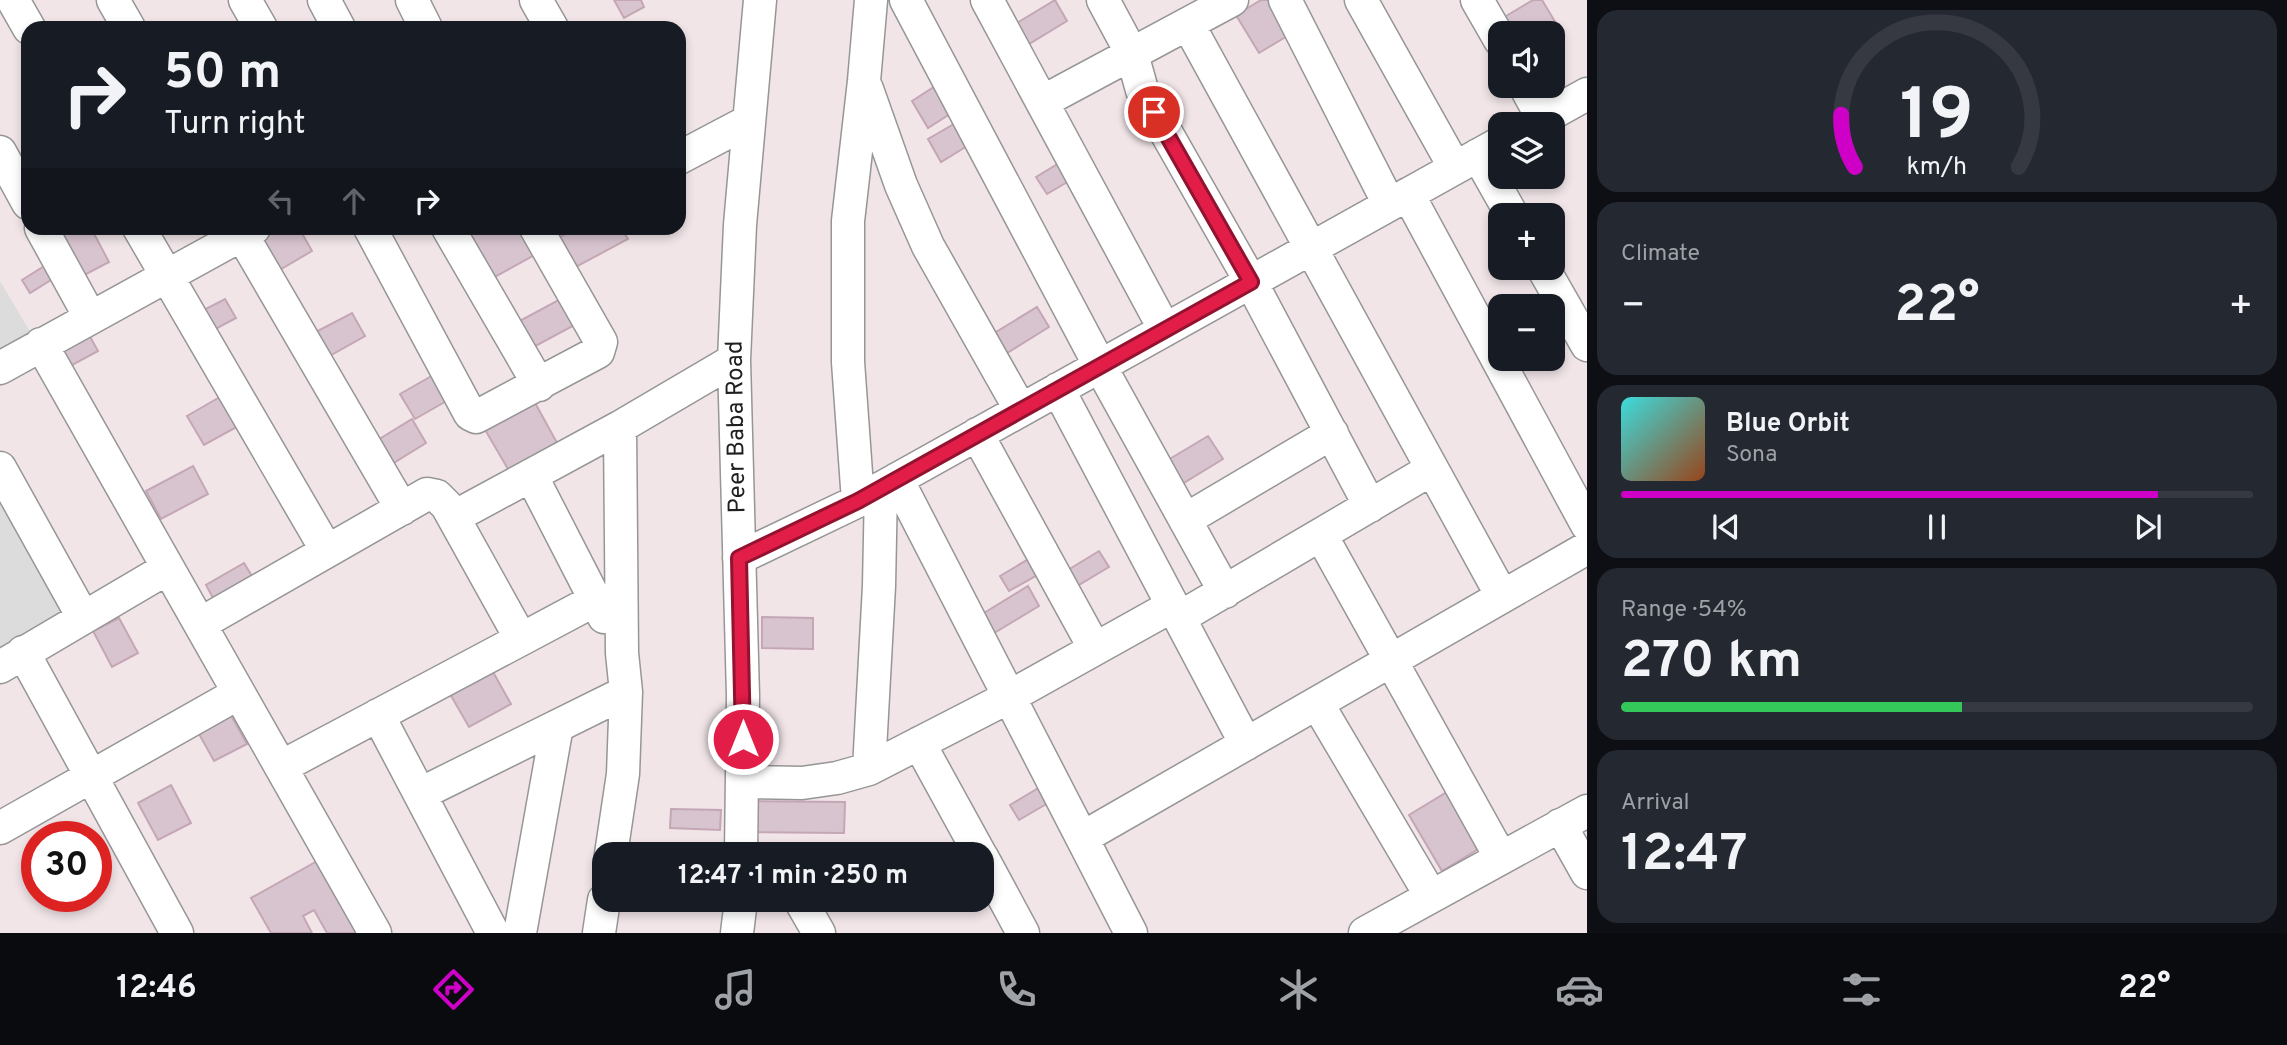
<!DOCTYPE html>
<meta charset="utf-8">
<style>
body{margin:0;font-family:Overpass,sans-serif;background:#242831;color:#f1f3f6;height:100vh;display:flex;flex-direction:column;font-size:26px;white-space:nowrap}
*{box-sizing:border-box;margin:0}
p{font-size:23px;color:#9ea1a6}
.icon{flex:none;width:38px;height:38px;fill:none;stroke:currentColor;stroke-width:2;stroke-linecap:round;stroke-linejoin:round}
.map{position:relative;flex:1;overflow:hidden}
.panel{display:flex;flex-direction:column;gap:10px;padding:10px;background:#0d0f14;width:700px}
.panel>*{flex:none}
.banner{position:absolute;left:21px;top:21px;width:665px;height:214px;border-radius:21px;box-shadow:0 4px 10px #0003;background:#171b24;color:#f1f3f6;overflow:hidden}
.controls{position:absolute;left:1488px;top:21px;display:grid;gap:14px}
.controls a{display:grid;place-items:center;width:77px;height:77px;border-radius:14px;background:#171b24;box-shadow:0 4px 10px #0003;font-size:35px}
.speed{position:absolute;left:21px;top:821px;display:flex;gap:14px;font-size:35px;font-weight:700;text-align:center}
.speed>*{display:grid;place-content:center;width:91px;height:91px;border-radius:50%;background:#171b24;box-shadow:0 4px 10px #0003;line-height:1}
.speed .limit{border:10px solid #d22;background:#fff;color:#111}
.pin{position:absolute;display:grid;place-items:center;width:60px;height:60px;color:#fff;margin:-30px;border:4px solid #fff;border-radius:50%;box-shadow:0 2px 7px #0007}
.me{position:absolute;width:77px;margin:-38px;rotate:0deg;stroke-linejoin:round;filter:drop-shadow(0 0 5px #0008)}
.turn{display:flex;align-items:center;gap:24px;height:147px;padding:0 28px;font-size:32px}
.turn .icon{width:91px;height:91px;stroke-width:2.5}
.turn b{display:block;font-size:49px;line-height:60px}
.lanes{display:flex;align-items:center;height:66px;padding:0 28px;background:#0003;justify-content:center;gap:35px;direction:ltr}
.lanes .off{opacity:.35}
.big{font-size:52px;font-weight:700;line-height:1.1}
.panel .tile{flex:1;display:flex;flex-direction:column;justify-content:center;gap:10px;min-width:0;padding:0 24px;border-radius:21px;background:#242831}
.panel .dial{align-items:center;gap:0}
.dial svg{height:182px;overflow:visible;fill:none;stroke:#363941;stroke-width:7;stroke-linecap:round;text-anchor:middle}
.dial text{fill:#f1f3f6;stroke:none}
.song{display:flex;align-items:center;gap:21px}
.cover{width:84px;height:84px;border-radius:10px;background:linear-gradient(135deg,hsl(180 70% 55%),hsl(20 70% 35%))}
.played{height:7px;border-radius:4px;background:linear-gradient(90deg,#ce00c7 85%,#363941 85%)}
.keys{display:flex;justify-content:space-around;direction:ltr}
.heat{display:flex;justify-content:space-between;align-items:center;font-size:38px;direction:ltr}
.charge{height:10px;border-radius:5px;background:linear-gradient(90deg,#34c759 54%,#363941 0)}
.trip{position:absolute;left:592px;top:842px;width:402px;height:70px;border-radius:21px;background:#171b24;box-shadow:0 4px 10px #0003;font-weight:700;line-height:70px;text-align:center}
.tab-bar{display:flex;height:112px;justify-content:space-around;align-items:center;background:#090b0e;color:#9ea1a6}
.tab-bar .icon{width:49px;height:49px}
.tab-bar .active{color:#ce00c7}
.tab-bar b{font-size:32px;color:#f1f3f6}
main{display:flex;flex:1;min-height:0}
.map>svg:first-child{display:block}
</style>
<main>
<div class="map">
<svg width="1587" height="933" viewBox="0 0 1587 933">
<rect width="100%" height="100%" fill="#f1e5e8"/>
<path fill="#dddcdd" d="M0,281L38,345L0,369Z
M0,488L68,615L0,657Z"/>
<path fill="#d8c4cf" stroke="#c4a6b5" stroke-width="2" d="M614,0H641L644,7L624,18Z
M1055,0L1067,21L1029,44L1017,23Z
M1261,0H1275L1294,32L1259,53L1236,15Z
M1533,0H1542L1563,35L1552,41V33H1502L1496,22Z
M937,85L953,112L928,128L912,101Z
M959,121L972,143L941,162L928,139Z
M1066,159L1076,177L1047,194L1036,177Z
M74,228H91L109,262L75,280L53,239Z
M274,228H299L312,251L278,271L258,237Z
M463,228H526L540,252L491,279Z
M577,228H621L628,239L572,269L556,239Z
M54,260L62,273L30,293L22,280Z
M566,296L580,322L530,349L516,323Z
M225,299L236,318L208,333L198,313Z
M1037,307L1049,327L1004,355L991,335Z
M352,313L365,336L326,358L312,334Z
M88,333L98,351L63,370L53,352Z
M442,370L457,395L415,419L400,394Z
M225,394L242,424L204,445L187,416Z
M534,401L561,450L512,476L484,428Z
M412,419L426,443L387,467L373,443Z
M1208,436L1223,459L1177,487L1163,463Z
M193,466L208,494L161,519L146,491Z
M1099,551L1109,567L1072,589L1063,573Z
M1032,557L1041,573L1009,591L1000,576Z
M244,563L258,586L219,609L206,585Z
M1028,586L1039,606L991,635L979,616Z
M762,617L813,618V649L762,648Z
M119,618L138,653L112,667L93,631Z
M488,663L511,704L469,727L446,687Z
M227,708L247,744L214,761L194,725Z
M1045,784L1055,799L1019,820L1010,805Z
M171,785L191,823L158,840L138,803Z
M1452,789L1485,845L1442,871L1409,815Z
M749,801L845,802L844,833L749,832Z
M671,809L721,810L720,830L670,828Z
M319,860L360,933H327L314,910L303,916L312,933H271L251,898Z"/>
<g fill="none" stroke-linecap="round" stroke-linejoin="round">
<g stroke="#969696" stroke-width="35">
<path id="minor" d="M13,0L29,28
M113,0L129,28
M245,0L261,28
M324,0L339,28
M412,0L426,28
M536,0L552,28
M906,0L1100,366L1225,592
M987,0L1165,330
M1103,0L1132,54L1142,90L1251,282L1370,506
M1285,0L1389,204
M1361,0L1455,168
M1477,0L1500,40
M1188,24L1502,596
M1525,86L1543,119
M867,89L901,185L928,246L1020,409
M1042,102L1232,0
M1533,124L1587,94
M0,152L28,203
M1478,155L1512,215
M679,158L749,121
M1408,194L1587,525
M41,228L90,317
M139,228L327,551
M238,228L402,509
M370,228L470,414L476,417L598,352L601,342L536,228
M448,228L539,385
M1543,268L1587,345
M41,344L375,933
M0,368L254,228
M1058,389L1246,744
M977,434L1095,649
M0,468L83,617
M531,475L604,617
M897,479L1131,933
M858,501L848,362V221L864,81L871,0
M454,517L620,427L734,360
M1185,520L1332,433
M1321,535L1501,858
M739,558L858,501L1500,143
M1179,618L1432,469
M200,624L427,494L437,496L447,506L521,639
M23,652L177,933
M0,667L168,568
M1317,703L1431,896
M378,715L493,933
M919,743L980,854
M281,767L595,600
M869,769L879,586L881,488
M742,782L802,783L837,778L869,769L1009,697L1172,606
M420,794L626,692
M1560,825L1587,873
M0,828L239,693
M1082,838L1587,548
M611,854L623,774L626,692L622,653L620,427
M741,854L743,696L734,360L740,225L760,0
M982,857L1023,933
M800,900L819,933
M520,933L557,726
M599,933L604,900
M737,933L741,900
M1365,933L1587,811"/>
</g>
<use href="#minor" stroke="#fff" stroke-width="32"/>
</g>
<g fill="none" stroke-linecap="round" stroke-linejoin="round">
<g stroke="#92132f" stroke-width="18">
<path id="route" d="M743,739L739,558L858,501L1251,282L1154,112"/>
</g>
<use href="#route" stroke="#e11d48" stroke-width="12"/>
</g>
<g text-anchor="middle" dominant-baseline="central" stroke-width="6" stroke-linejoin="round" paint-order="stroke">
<g font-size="24" fill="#1f1f1f" stroke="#fff">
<text transform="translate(737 427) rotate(-91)">Peer Baba Road</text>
</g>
</g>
</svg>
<div class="controls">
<a><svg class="icon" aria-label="sound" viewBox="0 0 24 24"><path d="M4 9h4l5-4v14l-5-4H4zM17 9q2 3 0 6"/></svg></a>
<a><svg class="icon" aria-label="layers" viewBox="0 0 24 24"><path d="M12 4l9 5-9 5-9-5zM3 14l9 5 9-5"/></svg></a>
<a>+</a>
<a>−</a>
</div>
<div class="speed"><div class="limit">30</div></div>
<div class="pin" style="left:1154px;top:112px;background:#d93025"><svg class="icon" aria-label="arrive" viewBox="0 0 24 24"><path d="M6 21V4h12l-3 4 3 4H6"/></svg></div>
<svg class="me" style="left:743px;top:739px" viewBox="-20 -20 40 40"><circle r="17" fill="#e11d48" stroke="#fff" stroke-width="3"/><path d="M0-11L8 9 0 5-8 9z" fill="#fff"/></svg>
<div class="trip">12:47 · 1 min · 250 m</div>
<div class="banner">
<div class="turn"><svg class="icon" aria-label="right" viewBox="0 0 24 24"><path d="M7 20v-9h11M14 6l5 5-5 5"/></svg><div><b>50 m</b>Turn right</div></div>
<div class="lanes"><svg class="icon off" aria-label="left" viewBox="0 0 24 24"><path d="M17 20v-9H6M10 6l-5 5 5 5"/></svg><svg class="icon off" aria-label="ahead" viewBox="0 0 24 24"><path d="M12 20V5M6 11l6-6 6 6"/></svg><svg class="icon" aria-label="right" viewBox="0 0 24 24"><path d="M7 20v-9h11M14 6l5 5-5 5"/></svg></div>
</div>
</div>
<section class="panel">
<div class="tile dial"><svg viewBox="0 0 100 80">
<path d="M14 69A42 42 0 1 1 86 69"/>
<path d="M14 69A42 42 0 0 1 8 46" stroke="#ce00c7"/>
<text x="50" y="56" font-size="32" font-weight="700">19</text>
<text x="50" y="72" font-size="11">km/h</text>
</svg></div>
<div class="tile"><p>Climate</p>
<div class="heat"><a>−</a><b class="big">22°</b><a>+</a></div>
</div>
<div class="tile">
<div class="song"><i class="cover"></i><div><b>Blue Orbit</b><p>Sona</p></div></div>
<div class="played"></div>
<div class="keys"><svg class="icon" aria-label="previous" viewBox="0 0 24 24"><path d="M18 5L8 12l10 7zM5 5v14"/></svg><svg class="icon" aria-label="pause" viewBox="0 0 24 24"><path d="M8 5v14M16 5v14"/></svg><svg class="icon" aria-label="next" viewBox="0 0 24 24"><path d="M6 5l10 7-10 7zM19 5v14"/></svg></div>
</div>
<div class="tile"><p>Range · 54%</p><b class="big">270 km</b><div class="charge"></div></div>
<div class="tile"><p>Arrival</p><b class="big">12:47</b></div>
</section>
</main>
<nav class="tab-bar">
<b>12:46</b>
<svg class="icon active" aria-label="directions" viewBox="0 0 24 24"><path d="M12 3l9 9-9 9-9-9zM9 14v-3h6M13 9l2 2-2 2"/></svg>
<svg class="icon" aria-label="music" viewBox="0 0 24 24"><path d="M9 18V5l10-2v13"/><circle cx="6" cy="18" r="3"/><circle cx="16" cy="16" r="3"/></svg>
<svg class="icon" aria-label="phone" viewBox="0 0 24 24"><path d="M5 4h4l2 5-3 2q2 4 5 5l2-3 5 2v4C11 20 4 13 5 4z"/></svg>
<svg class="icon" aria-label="climate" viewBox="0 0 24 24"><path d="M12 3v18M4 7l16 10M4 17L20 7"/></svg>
<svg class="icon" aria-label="car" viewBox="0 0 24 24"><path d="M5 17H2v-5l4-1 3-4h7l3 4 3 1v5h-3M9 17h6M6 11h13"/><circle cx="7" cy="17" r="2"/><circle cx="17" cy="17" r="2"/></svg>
<svg class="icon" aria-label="filters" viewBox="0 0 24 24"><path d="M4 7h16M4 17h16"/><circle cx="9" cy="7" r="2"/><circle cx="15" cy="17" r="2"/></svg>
<b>22°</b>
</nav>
